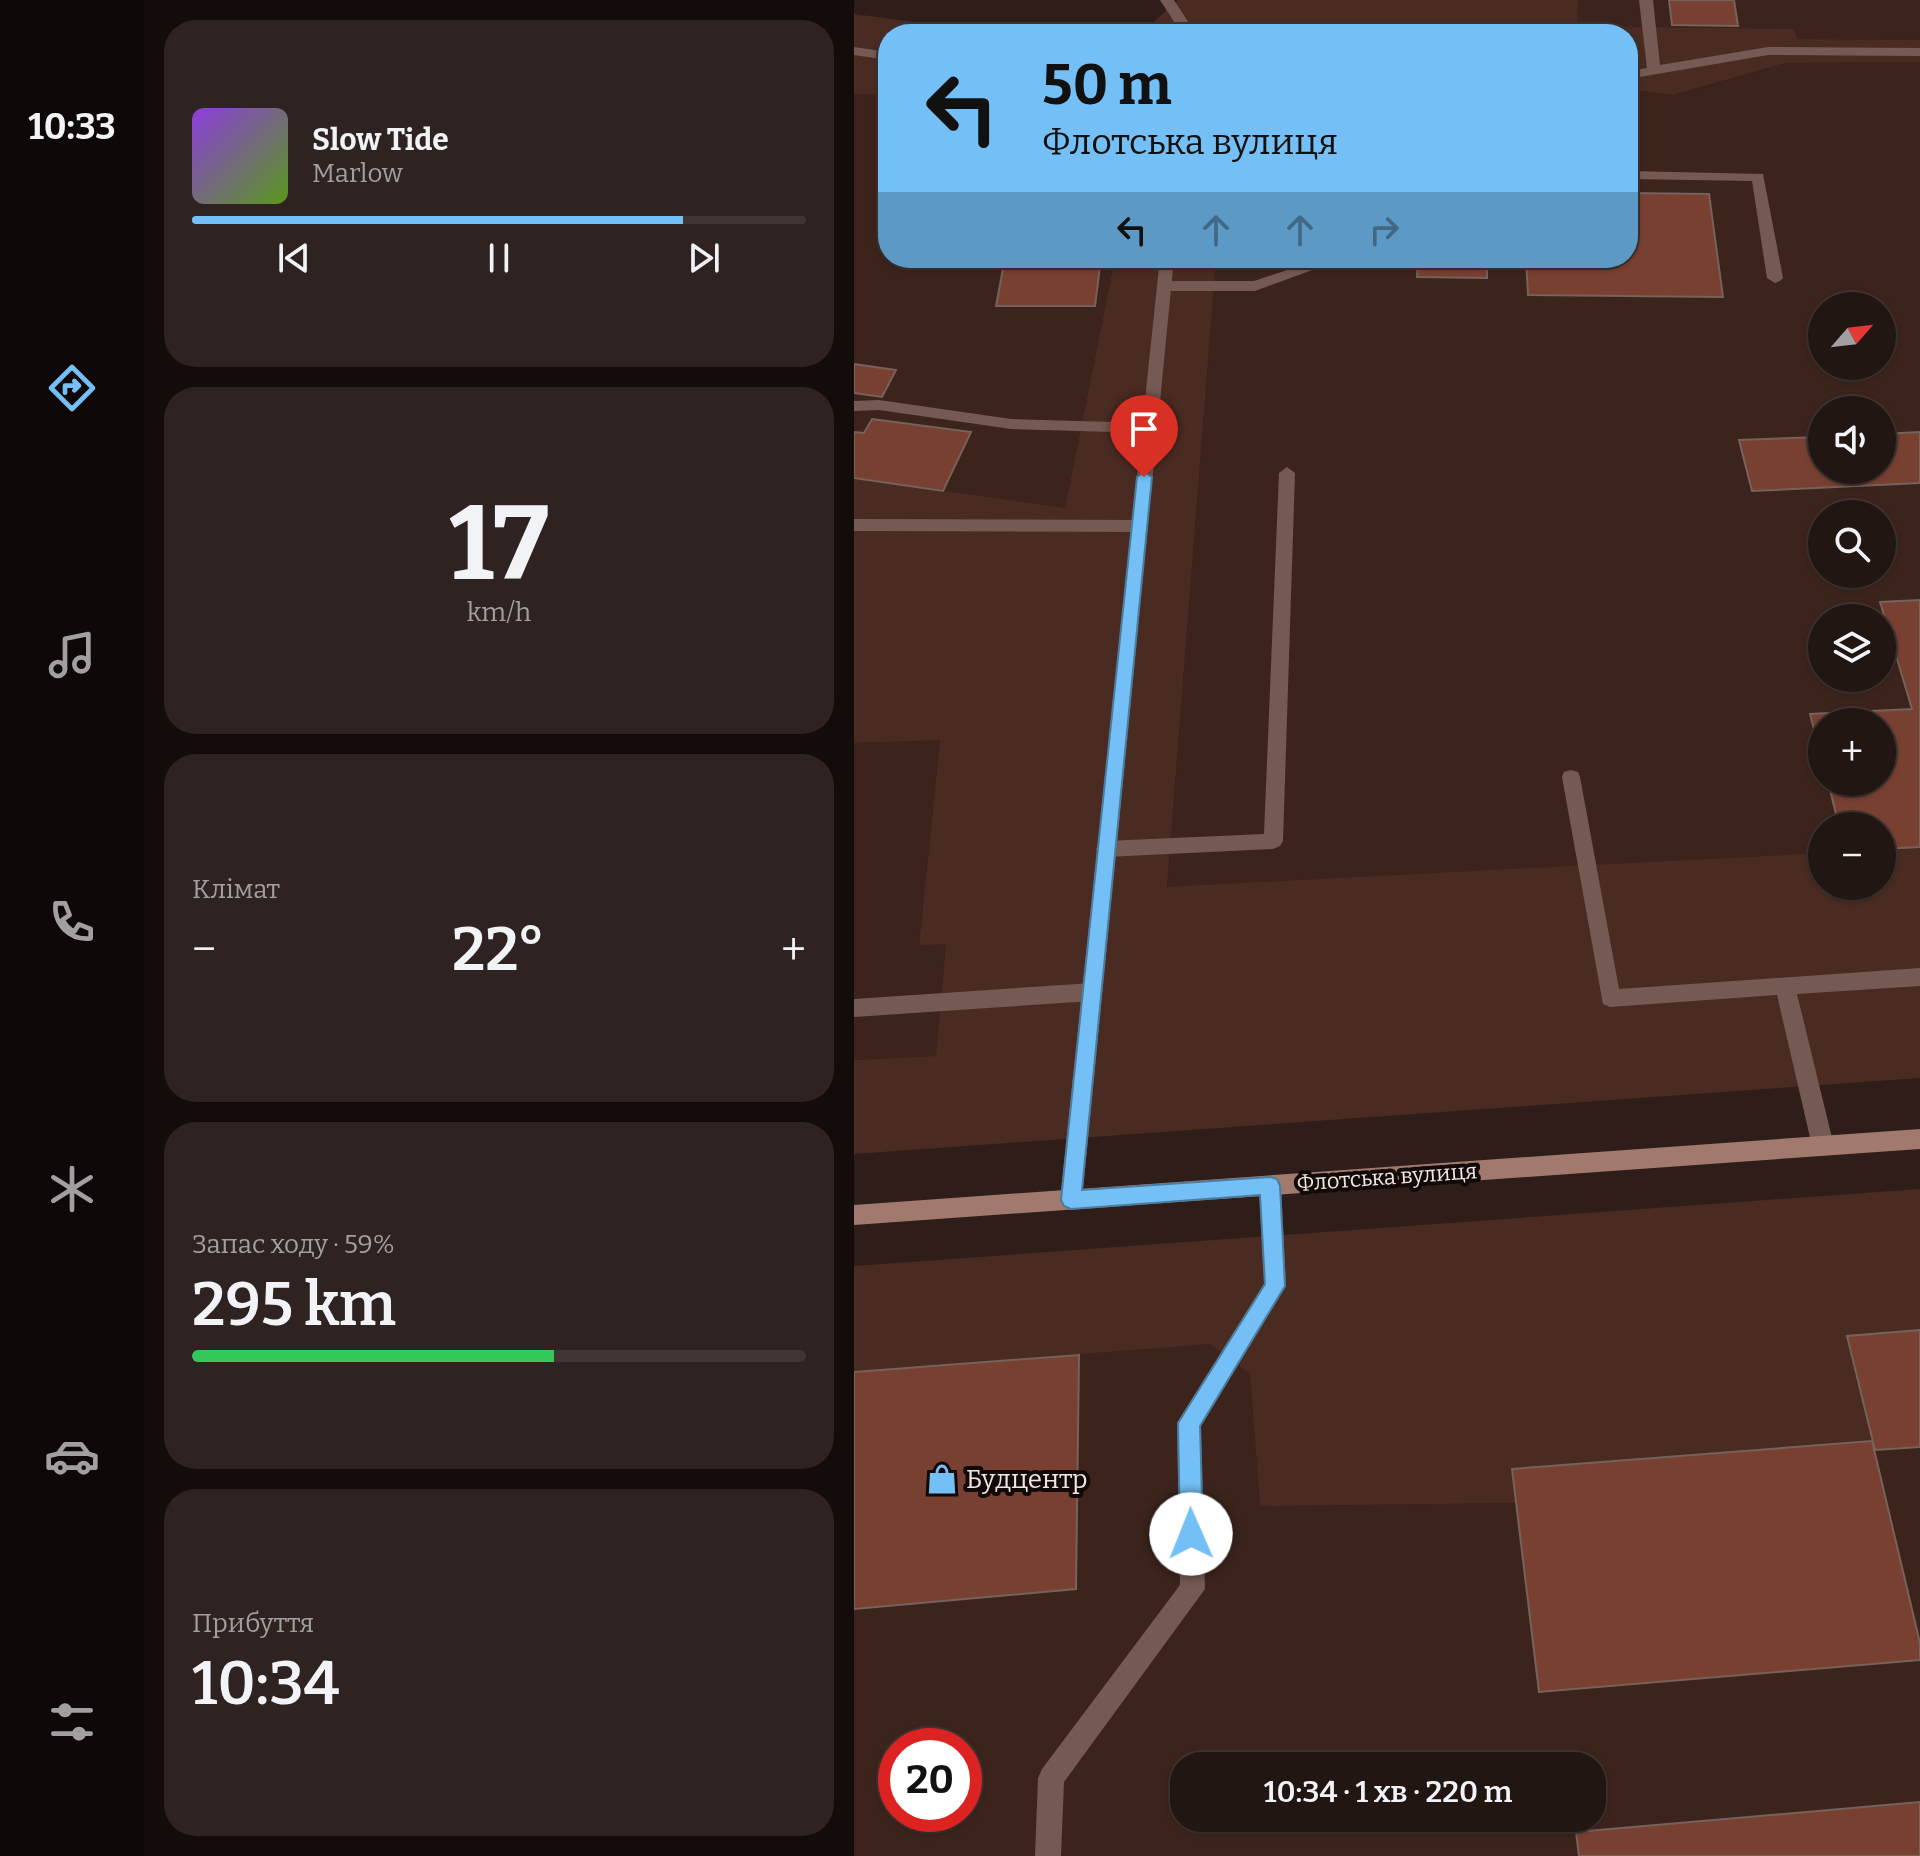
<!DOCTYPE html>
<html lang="uk">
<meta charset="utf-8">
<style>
body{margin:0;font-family:Bitter,serif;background:#2e2321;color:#f1f3f6;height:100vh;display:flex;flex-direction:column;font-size:30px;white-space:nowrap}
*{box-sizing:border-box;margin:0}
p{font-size:26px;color:#a29fa0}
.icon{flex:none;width:44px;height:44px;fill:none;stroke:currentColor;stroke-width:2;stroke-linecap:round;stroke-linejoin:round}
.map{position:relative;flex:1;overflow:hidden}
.side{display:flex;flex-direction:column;gap:20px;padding:20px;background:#130c0a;width:710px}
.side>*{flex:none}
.guide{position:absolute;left:24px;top:24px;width:760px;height:244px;border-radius:32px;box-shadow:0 2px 6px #0004,0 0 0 2px #3f3533;background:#74c0f6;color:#111;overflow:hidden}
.needle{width:52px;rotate:62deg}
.tools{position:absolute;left:954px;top:292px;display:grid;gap:16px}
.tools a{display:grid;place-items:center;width:88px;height:88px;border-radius:50%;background:#221613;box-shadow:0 2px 6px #0004,0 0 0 2px #3f3533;font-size:40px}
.speed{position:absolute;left:24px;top:1728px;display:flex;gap:16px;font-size:40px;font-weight:700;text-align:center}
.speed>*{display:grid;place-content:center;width:104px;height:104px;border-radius:50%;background:#221613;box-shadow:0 2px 6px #0004,0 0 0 2px #3f3533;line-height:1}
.speed .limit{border:12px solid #d22;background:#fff;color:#111}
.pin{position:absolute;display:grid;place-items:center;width:68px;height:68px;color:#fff;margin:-82px -34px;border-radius:50% 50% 50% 0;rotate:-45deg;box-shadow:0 0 8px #0007}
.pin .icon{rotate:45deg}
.me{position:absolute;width:88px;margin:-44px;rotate:359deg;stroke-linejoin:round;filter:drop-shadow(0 0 6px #0008)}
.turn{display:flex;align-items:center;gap:28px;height:168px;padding:0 32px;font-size:36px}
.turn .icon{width:104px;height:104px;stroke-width:2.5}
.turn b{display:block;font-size:56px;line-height:68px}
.lanes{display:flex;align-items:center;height:76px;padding:0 32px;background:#0003;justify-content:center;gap:40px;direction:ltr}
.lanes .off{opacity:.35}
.big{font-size:60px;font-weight:600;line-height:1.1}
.side .widget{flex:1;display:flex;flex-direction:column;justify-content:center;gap:12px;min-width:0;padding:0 28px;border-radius:32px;background:#2e2321}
.side .dial{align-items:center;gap:0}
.dial b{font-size:104px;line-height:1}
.song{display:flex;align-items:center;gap:24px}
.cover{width:96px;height:96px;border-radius:12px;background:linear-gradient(135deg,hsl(270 70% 55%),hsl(90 70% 35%))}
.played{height:8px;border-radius:4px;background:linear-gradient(90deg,#74c0f6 80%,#3f3533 80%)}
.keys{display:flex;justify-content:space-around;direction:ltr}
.heat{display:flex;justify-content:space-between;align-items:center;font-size:44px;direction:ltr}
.charge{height:12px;border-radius:6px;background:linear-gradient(90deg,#34c759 59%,#3f3533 0)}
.trip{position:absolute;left:316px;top:1752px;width:436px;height:80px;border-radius:32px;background:#221613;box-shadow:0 2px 6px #0004,0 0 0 2px #3f3533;font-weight:600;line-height:80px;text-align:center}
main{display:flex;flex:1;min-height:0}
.menu{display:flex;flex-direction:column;width:144px;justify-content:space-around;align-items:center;background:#0e0908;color:#a29fa0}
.menu .icon{width:56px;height:56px}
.menu .selected{color:#74c0f6}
.menu b{font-size:36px;color:#f1f3f6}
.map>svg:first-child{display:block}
</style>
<main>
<nav class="menu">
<b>10:33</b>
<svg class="icon selected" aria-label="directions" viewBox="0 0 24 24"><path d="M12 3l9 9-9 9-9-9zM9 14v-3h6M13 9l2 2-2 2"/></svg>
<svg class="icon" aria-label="music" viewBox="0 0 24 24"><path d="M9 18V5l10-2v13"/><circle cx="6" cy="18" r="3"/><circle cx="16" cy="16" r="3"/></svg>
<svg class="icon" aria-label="phone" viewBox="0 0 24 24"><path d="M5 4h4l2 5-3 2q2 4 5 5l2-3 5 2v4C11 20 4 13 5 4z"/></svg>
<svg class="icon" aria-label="climate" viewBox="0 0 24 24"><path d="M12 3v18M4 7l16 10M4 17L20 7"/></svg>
<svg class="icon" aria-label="car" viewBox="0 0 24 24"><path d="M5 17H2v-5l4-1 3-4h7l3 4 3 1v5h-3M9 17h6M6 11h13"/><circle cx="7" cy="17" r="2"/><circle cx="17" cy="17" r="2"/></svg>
<svg class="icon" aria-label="filters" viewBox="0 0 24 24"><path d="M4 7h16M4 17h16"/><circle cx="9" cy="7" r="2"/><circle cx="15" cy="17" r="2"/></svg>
</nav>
<section class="side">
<div class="widget">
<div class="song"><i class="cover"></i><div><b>Slow Tide</b><p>Marlow</p></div></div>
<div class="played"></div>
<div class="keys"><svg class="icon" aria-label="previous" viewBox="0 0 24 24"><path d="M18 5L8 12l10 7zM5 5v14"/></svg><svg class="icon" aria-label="pause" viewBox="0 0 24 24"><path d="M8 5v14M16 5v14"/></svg><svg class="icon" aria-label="next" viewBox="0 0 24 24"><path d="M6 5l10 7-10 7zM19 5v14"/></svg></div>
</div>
<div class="widget dial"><b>17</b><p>km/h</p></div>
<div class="widget"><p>Клімат</p>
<div class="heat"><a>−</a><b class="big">22°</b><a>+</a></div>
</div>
<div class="widget"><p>Запас ходу · 59%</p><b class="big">295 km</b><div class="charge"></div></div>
<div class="widget"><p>Прибуття</p><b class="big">10:34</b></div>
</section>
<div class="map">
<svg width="1066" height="1856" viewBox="0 0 1066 1856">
<rect width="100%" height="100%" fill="#2e1d19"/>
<path fill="#3c241d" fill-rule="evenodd" d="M724,0H1066V40L942,39L940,29L722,26Z
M1066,62V847L1028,849V826H968V853L313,888L362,258H774V89L820,95L931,63ZM968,306H1028V366H968ZM968,410H1028V470H968ZM968,514H1028V574H968ZM968,618H1028V678H968ZM968,722H1028V782H968Z
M0,94L34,95V258H261L211,508L0,478Z
M86,739L65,944L92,943L82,1056L0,1060V743Z
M1066,1330V1856H0V1372L356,1344L396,1374L406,1506L662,1503L658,1469L1018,1441L993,1336ZM42,1746H110V1814H42ZM330,1766H738V1818H330Z"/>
<path fill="#4a2b22" d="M324,0H724L723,26L940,29L943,39L1066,40V62L931,63L819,95L774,89V34H286Z
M0,14L150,34H34V95L0,94Z
M261,258H362L313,887L968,853V886H1028V849L1066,847V1078L0,1154V1060L82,1056L92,944L65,945L86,740L0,743V478L211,508Z
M1066,1189V1330L994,1336L1018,1441L659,1469L663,1503L406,1506L396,1374L356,1344L0,1372V1266Z"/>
<path fill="#784031" stroke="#76615b" stroke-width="2" d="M815,0H880L884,26L818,25Z
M774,193L855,194L869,297L674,295L672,258H774Z
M151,258H247L241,306H142Z
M564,258H633V278L563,277Z
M0,364L42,370L28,397L0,393Z
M18,419L117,432L89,491L0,478V432L10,433Z
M1066,432V483L898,491L885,440L968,437V470H1028V434Z
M1066,600V847L1028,849V826H985L974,782H1028V722H968V760L956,714L1058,709L1026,602Z
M1066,1330V1447L1021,1450L993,1336Z
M225,1355L222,1589L0,1609V1372Z
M1018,1441L1066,1643V1660L685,1692L658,1469Z
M1066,1802V1856H725L722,1832Z"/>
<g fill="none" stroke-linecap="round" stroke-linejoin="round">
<path fill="#745a52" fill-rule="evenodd" d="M306,0H320L342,34H328Z
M785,0H799L806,65L914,47L1066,48V56L914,55L774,79V71L793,68Z
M421,25L455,30L462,34H375L382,30Z
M774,171L909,174L929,278L926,281L921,283L913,278L898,181L774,179Z
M469,258H491L401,291H310L302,286L310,281H400Z
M25,400L157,419L295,423L303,428L295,433L157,429L25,410L0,411V401Z
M433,467L441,473L429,841L426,846L419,849L252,857L245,855L242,849L245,843L252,841L410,834L425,473Z
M0,519L285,520L293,526L285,532L0,531Z
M717,770L724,772L726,777L765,989L1066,968V986L943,994L980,1146L977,1153L969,1156L961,1153L958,1146L923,995L756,1007L749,1004L708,777L710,772Z
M238,983L245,986L248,992L245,998L238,1001L0,1017V999Z
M416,1176L424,1179L427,1186L432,1286L347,1426L351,1589L210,1782L207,1856H181L184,1778L188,1769L326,1585L323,1423L410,1284L405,1186L408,1179Z"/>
<path fill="#745a52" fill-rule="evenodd" d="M0,47L34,52V60L0,55Z
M306,258H320L228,1200L225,1207L217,1210L209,1207L206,1200Z"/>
<path fill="#a2796d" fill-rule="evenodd" d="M1066,1129V1149L0,1225V1205Z"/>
</g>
<path fill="#74c0f6" stroke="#4b7da0" stroke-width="2" d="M290,472L298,477L228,1190L416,1177L423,1179L426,1186L431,1286L346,1426L349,1534L345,1542L337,1545L330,1542L326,1534L324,1423L411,1284L406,1195L217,1209L210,1206L207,1200L283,477Z"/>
<defs>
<g id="shop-bare" transform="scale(2.4)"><path d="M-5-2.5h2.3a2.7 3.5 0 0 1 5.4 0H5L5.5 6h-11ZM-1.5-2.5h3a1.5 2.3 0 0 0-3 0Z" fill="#74c0f6" stroke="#110a08" stroke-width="2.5" paint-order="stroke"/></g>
</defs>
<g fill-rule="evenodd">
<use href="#shop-bare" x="88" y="1479"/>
</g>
<g text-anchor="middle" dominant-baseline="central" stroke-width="8" stroke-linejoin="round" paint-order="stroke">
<g font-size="22" fill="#f1e5e1" stroke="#110a08">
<text transform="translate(533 1177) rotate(-4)">Флотська вулиця</text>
</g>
<g font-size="26" fill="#f1e5e1" stroke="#110a08" text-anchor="start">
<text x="112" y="1479">Будцентр</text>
</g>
</g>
</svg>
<div class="tools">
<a><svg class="needle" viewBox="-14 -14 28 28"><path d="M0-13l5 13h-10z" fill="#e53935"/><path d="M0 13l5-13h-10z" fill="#a29fa0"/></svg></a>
<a><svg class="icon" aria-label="sound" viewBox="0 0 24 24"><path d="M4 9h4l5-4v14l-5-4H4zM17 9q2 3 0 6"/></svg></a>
<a><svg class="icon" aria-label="search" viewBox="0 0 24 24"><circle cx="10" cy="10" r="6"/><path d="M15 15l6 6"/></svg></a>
<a><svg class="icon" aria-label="layers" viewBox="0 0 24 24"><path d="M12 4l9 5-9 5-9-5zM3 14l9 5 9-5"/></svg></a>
<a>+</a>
<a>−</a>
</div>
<div class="speed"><div class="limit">20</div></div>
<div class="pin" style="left:290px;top:477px;background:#d93025"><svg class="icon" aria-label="arrive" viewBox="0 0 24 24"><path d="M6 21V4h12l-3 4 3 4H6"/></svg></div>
<svg class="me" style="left:337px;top:1534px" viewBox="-20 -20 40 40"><circle r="19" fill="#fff"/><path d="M0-13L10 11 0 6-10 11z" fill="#74c0f6"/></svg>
<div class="trip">10:34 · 1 хв · 220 m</div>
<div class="guide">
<div class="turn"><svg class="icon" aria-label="left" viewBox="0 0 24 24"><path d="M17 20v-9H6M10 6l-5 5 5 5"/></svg><div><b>50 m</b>Флотська вулиця</div></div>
<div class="lanes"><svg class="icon" aria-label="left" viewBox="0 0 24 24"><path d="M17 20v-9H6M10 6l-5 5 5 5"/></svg><svg class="icon off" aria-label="ahead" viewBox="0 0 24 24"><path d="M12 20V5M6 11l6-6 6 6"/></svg><svg class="icon off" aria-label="ahead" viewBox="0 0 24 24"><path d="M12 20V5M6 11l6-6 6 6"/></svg><svg class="icon off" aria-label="right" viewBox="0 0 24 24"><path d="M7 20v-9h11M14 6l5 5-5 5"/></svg></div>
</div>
</div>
</main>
